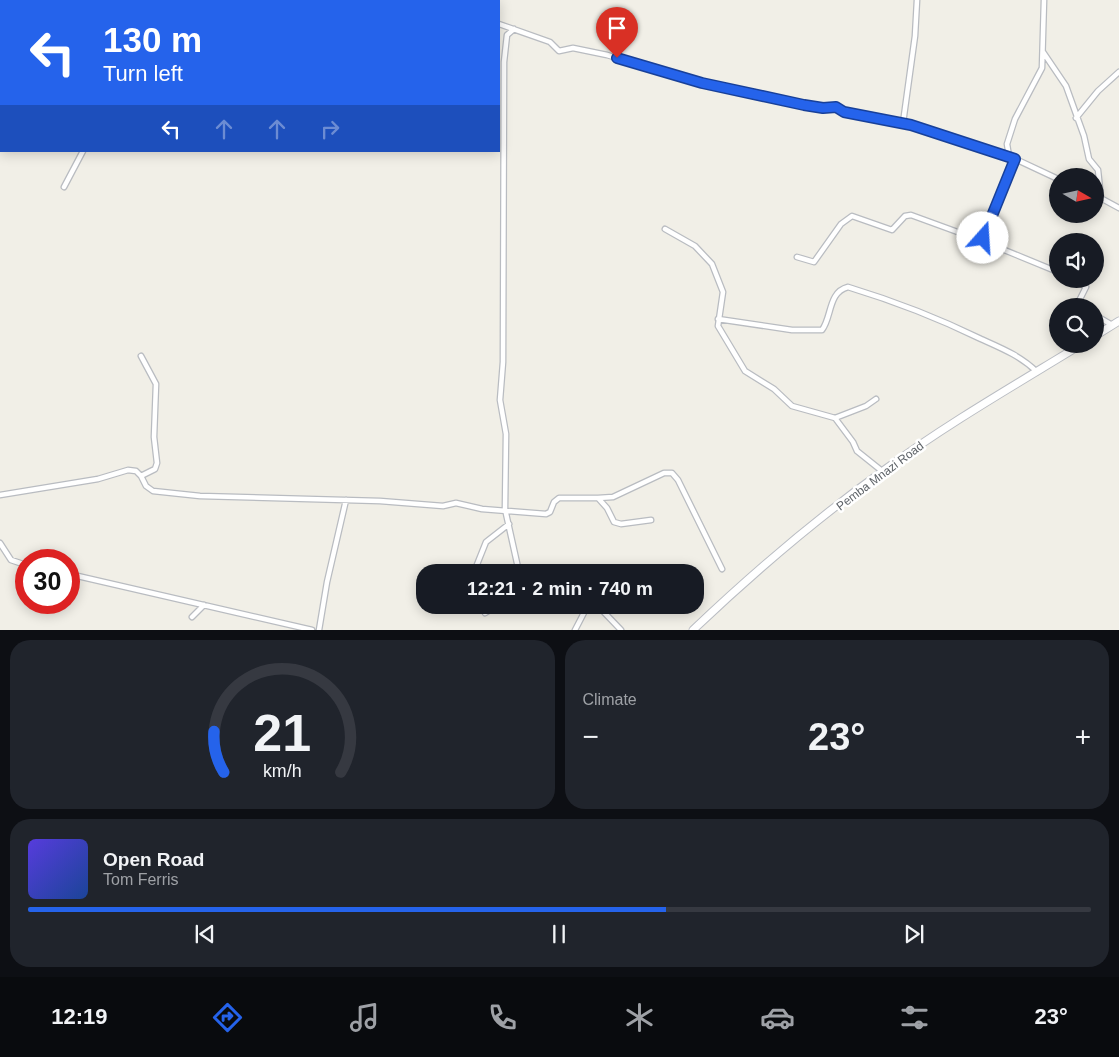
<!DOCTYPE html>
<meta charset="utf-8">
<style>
body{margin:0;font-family:Arial,sans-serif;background:#20242c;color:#f1f3f6;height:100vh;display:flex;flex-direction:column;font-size:19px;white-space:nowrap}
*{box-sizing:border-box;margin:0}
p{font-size:16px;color:#9ea1a6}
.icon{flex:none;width:28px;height:28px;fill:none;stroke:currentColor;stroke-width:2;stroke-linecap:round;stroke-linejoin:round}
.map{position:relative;height:630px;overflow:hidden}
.details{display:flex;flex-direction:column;gap:10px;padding:10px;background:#0d0f14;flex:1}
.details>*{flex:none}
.guide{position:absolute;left:0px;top:0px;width:500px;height:152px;box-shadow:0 2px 12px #0003;background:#2563eb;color:#fff;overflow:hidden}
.needle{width:32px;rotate:99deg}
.buttons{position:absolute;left:1049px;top:168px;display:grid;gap:10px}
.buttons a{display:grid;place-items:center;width:55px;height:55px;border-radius:50%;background:#171b24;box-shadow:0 2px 12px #0003;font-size:25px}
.speed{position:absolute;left:15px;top:549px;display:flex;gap:10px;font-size:25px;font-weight:700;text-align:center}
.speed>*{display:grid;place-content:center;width:65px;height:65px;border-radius:50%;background:#171b24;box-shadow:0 2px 12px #0003;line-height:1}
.speed .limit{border:8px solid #d22;background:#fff;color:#111}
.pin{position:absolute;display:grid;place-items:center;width:42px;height:42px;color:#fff;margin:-51px -21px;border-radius:50% 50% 50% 0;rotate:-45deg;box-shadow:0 0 5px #0007}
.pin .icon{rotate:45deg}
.me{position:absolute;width:55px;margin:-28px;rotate:19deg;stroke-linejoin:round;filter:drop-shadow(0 0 4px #0008)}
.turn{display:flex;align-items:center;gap:18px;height:105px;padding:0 20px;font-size:22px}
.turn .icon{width:65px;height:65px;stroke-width:2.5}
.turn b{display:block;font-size:35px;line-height:42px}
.lanes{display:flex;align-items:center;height:48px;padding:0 20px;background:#0003;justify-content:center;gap:25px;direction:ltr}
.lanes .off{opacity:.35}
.big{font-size:38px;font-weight:800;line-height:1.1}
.details .card{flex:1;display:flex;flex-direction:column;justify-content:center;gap:8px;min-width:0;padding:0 18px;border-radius:20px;background:#20242c}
.details .dial{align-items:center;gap:0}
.dial svg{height:130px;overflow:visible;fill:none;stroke:#363941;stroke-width:7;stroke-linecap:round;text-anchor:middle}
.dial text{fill:#f1f3f6;stroke:none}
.song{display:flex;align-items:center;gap:15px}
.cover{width:60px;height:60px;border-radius:8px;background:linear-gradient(135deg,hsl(250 70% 55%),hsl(220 70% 35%))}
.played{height:5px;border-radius:2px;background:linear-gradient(90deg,#2563eb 60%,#363941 60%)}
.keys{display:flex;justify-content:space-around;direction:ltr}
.heat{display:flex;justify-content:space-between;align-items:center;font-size:28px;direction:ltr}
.details .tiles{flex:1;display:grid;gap:10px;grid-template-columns:1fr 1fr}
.card:last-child{grid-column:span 2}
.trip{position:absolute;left:416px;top:564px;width:288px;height:50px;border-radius:20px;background:#171b24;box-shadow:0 2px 12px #0003;font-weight:800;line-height:50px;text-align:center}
.tabs{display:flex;height:80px;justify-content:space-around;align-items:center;background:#090b0e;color:#9ea1a6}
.tabs .icon{width:35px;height:35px}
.tabs .current{color:#2563eb}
.tabs b{font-size:22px;color:#f1f3f6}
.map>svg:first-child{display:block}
</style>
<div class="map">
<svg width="1119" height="630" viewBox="0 0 1119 630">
<rect width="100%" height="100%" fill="#f1efe7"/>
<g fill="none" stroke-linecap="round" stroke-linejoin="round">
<g stroke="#b9bcc1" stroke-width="7">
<path id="minor" d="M19,0L34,1
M385,0L387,1
M67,1L68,0
M143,1L144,0
M393,1H404
M499,24L550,42L559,51L573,48L607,55L690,80L823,108L835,107L844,112L903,123L941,136L986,148L1009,156L1058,179
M514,29L507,35L504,62L503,362L500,400L506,434L505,509L519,572
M1043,52L1066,86L1084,136L1089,159L1098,170L1101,198
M0,68H1
M1076,118L1098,91L1119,72
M903,123L915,36L917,0
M1009,156L1007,144L1015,119L1042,68L1044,0
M1015,159L984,232L985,242L1058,272
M64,187L83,151
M1095,195L1119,208
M665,229L695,246L712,264L723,292L718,326L745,371L774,389L792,406L835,418L853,442L857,451L882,471
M797,257L814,262L841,224L852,216L892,230L905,216L911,215L985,242
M1072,279L1086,287L1079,301L1082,306
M1095,315L1112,325
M718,319L792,330H822C832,317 828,292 848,287C894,301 938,318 981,339C1001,348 1021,356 1037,372
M835,418L866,406L876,399
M141,476L146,486L153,491L200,496L380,501L443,506L456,503L482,509L546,514L550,512L554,502L559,498H598L607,508L614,522L621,524L651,520
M0,495L98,479L128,470L136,471L141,476L155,469L157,463L154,437L156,384L141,356
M598,498L613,497L664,473H672L678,480L722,569
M0,543L11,560L26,565
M474,572L486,542L509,524
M69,574L312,630
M454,606L455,605
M485,613L498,605L539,607L593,605L599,607L621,630
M192,617L204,605
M319,630L327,582L346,500
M575,630L588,605"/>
</g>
<g stroke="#babdc3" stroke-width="9">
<path id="secondary" d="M1095,336L1119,321
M693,630C753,573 816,519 883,471C947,424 1015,385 1082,344"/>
</g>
<use href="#minor" stroke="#fff" stroke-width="4.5"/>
<use href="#secondary" stroke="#fff" stroke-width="7"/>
</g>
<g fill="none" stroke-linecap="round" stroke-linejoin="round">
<g stroke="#184099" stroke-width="12">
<path id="route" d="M617,58L702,83L804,105L823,108L836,107L844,112L911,125L1015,159L983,238"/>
</g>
<use href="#route" stroke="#2563eb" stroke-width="9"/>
</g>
<g text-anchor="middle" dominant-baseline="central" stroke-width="5" stroke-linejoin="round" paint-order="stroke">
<g font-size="12" fill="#5e6368" stroke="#fff">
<text transform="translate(880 476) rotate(-37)">Pemba Mnazi Road</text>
</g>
</g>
</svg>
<div class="buttons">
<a><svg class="needle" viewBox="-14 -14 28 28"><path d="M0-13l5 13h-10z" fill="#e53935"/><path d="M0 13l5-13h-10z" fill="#9ea1a6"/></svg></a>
<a><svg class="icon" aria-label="sound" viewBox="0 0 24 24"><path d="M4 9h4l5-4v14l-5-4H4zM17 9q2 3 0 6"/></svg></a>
<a><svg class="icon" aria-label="search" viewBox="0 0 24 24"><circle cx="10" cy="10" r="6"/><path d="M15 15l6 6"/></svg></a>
</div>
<div class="speed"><div class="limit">30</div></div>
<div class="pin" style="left:617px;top:58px;background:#d93025"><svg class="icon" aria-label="arrive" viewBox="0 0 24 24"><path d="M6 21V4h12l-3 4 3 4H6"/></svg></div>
<svg class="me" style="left:983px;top:238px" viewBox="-20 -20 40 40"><circle r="19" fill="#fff"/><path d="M0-13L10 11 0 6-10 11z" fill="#2563eb"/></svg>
<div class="trip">12:21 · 2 min · 740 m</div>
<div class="guide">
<div class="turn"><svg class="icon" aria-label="left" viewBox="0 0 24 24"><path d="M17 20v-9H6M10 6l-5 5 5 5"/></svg><div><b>130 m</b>Turn left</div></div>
<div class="lanes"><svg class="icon" aria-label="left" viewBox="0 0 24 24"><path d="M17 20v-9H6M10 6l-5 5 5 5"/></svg><svg class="icon off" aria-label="ahead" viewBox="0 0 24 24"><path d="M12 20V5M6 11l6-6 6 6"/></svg><svg class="icon off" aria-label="ahead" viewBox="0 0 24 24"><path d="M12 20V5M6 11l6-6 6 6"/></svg><svg class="icon off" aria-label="right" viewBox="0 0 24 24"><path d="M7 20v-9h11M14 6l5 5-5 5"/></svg></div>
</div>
</div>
<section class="details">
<div class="tiles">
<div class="card dial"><svg viewBox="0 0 100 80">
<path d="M14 69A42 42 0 1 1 86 69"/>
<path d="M14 69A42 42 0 0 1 8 44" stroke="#2563eb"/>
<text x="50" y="56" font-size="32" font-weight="700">21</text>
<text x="50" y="72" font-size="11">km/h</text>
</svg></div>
<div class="card"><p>Climate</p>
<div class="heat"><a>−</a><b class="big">23°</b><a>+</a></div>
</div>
<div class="card">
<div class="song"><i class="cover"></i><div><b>Open Road</b><p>Tom Ferris</p></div></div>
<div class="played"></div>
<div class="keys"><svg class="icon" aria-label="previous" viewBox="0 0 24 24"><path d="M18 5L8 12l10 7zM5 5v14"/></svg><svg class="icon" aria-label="pause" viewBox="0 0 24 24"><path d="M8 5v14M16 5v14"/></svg><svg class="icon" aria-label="next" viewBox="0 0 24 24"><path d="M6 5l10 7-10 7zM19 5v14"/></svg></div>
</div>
</div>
</section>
<nav class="tabs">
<b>12:19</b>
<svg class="icon current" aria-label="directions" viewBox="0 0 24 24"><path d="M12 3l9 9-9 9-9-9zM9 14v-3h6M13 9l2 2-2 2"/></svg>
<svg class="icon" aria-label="music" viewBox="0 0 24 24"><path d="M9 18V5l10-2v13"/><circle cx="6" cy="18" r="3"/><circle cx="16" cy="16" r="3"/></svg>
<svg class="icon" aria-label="phone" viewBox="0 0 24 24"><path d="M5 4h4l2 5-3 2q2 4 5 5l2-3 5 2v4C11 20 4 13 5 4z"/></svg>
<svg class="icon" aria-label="climate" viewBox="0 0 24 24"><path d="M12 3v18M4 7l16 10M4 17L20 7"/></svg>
<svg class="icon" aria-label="car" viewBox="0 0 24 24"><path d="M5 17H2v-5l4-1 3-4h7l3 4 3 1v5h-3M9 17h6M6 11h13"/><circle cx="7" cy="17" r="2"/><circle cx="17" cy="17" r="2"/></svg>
<svg class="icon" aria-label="filters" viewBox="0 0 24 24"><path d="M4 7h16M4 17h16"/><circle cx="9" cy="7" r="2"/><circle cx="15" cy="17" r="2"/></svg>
<b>23°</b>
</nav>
